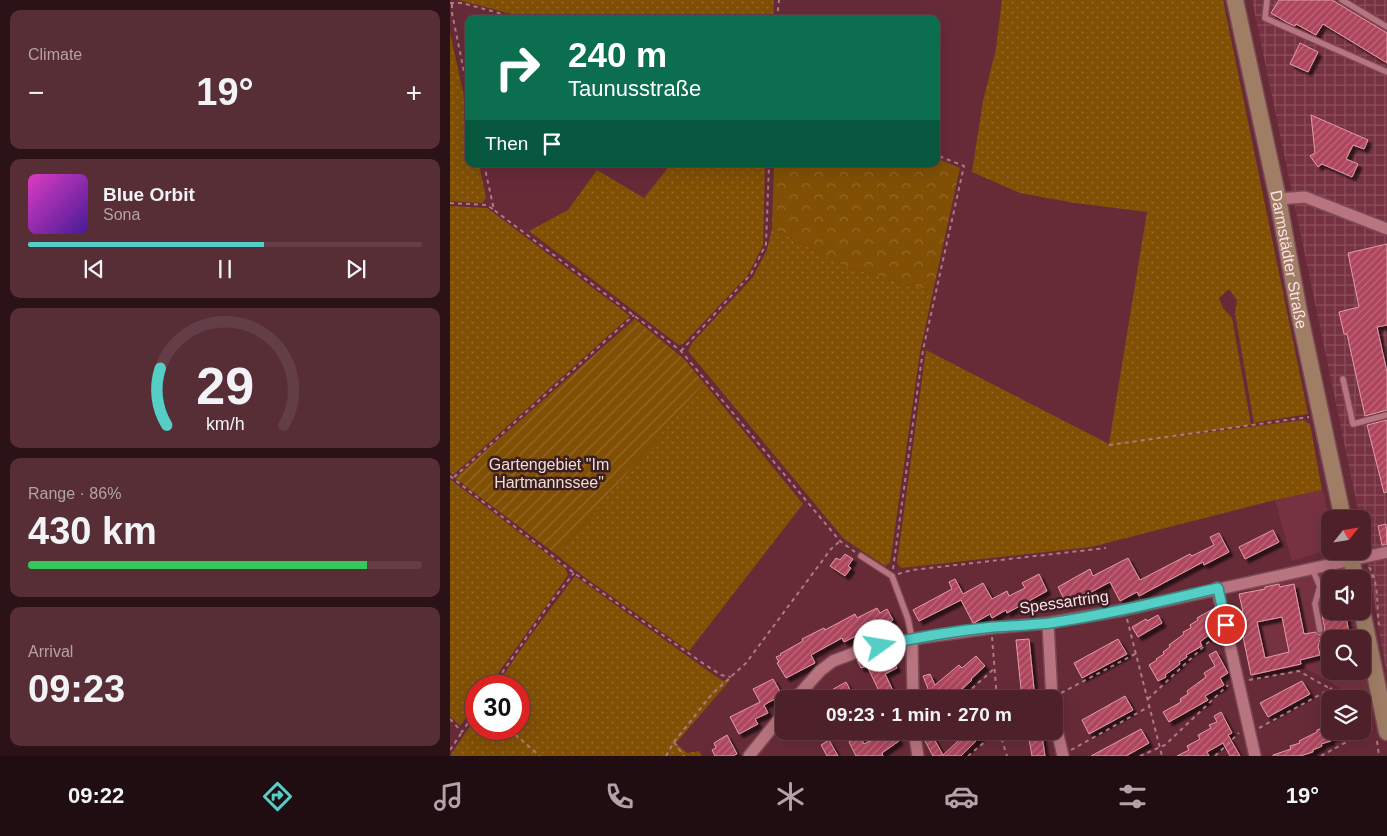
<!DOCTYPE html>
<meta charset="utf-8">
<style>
body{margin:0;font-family:Helvetica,sans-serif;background:#572d36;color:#f1f3f6;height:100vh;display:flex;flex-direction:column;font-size:19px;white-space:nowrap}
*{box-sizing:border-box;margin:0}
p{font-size:16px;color:#b3a3a8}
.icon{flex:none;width:28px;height:28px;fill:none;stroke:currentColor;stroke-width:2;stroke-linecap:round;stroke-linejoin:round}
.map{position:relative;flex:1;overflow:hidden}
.details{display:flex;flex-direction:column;gap:10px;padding:10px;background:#2a1217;width:450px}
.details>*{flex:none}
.banner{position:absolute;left:15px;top:15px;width:475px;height:152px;border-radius:10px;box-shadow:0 5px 20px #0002,0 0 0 1px #643e47;background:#0b6e4f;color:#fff;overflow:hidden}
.needle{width:32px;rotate:60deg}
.buttons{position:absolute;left:871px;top:510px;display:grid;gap:10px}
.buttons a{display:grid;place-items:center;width:50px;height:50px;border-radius:10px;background:#4d202a;box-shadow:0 5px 20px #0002,0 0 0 1px #643e47;font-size:25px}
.speed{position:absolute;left:15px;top:675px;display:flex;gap:10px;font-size:25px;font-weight:700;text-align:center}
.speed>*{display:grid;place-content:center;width:65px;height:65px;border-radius:50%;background:#4d202a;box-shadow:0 5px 20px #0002,0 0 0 1px #643e47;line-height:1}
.speed .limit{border:8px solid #d22;background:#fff;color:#111}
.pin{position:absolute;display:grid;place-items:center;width:42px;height:42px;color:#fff;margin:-21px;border:2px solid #fff;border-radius:50%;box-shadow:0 1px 5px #0007}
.me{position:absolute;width:55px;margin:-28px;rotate:77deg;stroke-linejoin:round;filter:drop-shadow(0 0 4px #0008)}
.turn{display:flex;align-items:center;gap:18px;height:105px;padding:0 20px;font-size:22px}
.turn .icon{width:65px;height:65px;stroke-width:2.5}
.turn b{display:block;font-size:35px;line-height:42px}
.then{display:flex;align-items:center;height:48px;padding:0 20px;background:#0003;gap:10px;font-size:19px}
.big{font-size:38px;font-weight:600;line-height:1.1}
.details .tile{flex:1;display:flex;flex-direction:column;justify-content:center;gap:8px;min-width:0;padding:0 18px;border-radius:10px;background:#572d36}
.details .dial{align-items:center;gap:0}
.dial svg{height:130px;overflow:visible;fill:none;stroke:#643e47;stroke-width:7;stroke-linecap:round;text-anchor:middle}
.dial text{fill:#f1f3f6;stroke:none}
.song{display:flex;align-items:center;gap:15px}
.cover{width:60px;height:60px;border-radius:8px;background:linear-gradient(135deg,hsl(310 70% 55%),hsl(260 70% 35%))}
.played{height:5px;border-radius:2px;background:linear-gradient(90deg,#55cec5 60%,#643e47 60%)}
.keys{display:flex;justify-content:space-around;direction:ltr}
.heat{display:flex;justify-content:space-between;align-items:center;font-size:28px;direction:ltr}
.charge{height:8px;border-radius:4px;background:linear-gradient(90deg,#34c759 86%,#643e47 0)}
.trip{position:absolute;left:325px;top:690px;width:288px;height:50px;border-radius:10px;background:#4d202a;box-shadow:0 5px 20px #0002,0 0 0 1px #643e47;font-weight:600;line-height:50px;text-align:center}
.menu{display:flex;height:80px;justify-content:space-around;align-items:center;background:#1f0d11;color:#b3a3a8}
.menu .icon{width:35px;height:35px}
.menu .current{color:#55cec5}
.menu b{font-size:22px;color:#f1f3f6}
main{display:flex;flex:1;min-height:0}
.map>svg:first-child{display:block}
</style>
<main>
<section class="details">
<div class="tile"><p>Climate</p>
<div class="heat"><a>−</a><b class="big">19°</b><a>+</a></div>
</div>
<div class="tile">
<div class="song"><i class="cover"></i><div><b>Blue Orbit</b><p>Sona</p></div></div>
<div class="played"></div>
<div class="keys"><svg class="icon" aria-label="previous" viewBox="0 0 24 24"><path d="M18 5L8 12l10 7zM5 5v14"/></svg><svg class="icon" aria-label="pause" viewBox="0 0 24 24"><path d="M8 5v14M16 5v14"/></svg><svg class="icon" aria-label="next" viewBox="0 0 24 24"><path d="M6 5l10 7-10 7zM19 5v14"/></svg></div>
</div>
<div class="tile dial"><svg viewBox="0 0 100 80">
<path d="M14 69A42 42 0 1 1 86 69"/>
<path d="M14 69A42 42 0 0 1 10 34" stroke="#55cec5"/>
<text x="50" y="56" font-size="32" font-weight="700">29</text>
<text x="50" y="72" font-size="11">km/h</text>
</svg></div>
<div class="tile"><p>Range · 86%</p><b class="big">430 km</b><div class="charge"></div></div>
<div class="tile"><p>Arrival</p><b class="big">09:23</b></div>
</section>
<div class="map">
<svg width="937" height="756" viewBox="0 0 937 756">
<defs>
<pattern id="industrial-grid" width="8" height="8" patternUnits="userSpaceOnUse" patternTransform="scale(1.25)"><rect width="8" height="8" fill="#773241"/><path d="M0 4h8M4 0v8" fill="none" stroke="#8b4f5c"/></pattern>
<pattern id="grass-dots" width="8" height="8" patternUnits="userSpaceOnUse" patternTransform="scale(1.25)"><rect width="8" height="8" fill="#815005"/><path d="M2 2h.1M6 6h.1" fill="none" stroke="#946929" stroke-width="1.8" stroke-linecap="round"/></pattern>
<pattern id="forest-crowns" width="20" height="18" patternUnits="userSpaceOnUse" patternTransform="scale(1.25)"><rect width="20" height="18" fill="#815005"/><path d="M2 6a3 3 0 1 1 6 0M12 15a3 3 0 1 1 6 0" fill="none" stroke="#946929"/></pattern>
<pattern id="garden-furrows" width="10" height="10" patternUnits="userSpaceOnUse" patternTransform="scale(1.25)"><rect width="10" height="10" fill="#815005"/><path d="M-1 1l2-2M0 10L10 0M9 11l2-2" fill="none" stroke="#946929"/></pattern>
<pattern id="building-hatch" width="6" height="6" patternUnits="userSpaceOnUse" patternTransform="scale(1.25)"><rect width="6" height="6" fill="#ae455d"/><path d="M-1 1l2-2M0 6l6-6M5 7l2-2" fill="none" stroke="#be687c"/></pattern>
<filter id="shadow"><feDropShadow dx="4" dy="4" stdDeviation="1" flood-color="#0009"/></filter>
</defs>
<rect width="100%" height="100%" fill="#672b38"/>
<path fill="#773241" d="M873,490L880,522V549L842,561L825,500Z
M881,570L891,576L893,579H880V611H902L908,639H880V671H912L913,661L921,705L917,706L913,703L912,699H906L879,681L852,667L818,673L800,587Z"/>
<path fill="url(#industrial-grid)" d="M802,0H937V676L913,536L912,519H910Z"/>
<path fill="url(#grass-dots)" d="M9,0H324L323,19H80Z
M552,0H773L858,414L804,423L785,313L787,300L779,289L769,298L773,308L782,318L801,425L714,438L853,420L860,424L872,490L825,500L641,547L451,568L447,563L476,350L659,444L697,212L625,203L570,193L522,172L533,101L546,49Z
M0,33L19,118V164H29L36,198L32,203L0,201Z
M221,164H315L313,245L298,275L233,344L229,345L79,231L118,210L147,170L194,198Z
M0,206L37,208L180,316L3,475L0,472Z
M322,228L396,267L483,291L470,352L440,563L435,566L394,539L238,351L242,343L303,277L317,250Z
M254,383L353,504L239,651L133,576L107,555Z
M0,479L115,568L118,575L39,686H26V704L10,726L0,716Z
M125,576L268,678L274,681L281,679L226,743L237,753L249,751L252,756H0L26,717V729H69V686H46L78,639Z"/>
<path fill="url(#forest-crowns)" d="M486,158L510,168L483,291L396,267L322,228L324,164H486Z"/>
<path fill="url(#garden-furrows)" d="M185,319L234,359L254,383L107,555L5,478Z"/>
<path fill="url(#building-hatch)" stroke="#e49ca7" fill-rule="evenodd" filter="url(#shadow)" d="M829,0H882L937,33V63L873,24L866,35L846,24L845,26L838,23L821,13Z
M850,43L868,52L858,72L840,64Z
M861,115L918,140L914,149L903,145L896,159L908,164L902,177L872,164L868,167L860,156L865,153Z
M937,244V325L927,327L937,372V410L915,416L897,334H894L889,312L909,307L898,253Z
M937,420V492L934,493L917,425Z
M936,524L937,545H932L928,526Z
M823,530L829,542L795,559L789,547Z
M769,533L779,552L754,565L753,562L689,596L687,592L670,601L660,582L617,605L608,587L640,569L643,576L678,558L690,580L740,554L742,556L764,545L760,537Z
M395,554L403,559L398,566L401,568L395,576L380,566L386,558L390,560Z
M589,574L597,591L557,613L556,610L542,618L540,614L524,623H523L511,600L469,621L463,610L502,589L499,582L505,579L513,594L533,583L542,599L557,591L559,596L575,588L572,583Z
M829,584L830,587L844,584L854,634L866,632L869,635L873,633L875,630L870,605L875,604L880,608V611H895L899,633L893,635L889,632H886L884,635V639H880V643H878L874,640H870L868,646L870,655L850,660L851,664L801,675L788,613L793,612L789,594L815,589V587ZM832,617L839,652L815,658L807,622Z
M427,608L430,613L437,609L443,620L437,624L438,625L417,636L414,632L394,642L392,638L361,655L365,663L336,678L327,663L329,662L326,657L331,655L330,654L353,641L352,639L374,628L375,630L405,614L407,618Z
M763,609L766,617L760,621L765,630L750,642L752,646L736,655L737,657L729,662L730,664L715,675L716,677L708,681L699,665L707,660L706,659L714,654L713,652L720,647L719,645L734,634L733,632L741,628L740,625L748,620L747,618Z
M708,615L712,623L688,637L682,627L696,619L697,621Z
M579,639L585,699H572L566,640Z
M668,639L677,654L632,678L624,663Z
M766,651L778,673L770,678L774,685L755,696L758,700L719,722L713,712L731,702L730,699L738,694L737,691L756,677L754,673L765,666L759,655Z
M440,654L447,668L435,674L447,699H420L430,693L417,666L411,668L407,660L416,657L419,663L430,657L431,659Z
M526,656L535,666L521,679L522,680L501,699H482L473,676L480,674L485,685L509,665L512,668Z
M323,679L332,695L314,705L318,713L305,719L308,724L289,734L280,717L310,702L303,689Z
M852,681L860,694L818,717L810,703Z
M396,682L405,699H382L378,692Z
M675,696L683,710L639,734L632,720Z
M771,712L782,733L778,735L790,756H780L773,743L757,752L759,756H727L739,750L737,746L750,739L748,735L761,728L759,725L767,722L764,716Z
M880,725V731H896V733L880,738L881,741L871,744L872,746L863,750V752L850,756H823V755L841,749L840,746L850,743L849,741L867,732V730Z
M691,729L699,743L676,756H641Z
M438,731L440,733L444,731L449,741L432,753L433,756H406L399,742L410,736L414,744Z
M519,731H536L511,756H483L475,741L483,737L493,755Z
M277,735L287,754L282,756H265L262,750L266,748L264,743Z
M592,736L595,756H582L579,739Z
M379,740L388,756H377L371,745Z"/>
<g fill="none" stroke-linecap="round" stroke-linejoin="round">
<g stroke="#7c4956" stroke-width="8">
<path id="lane" d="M817,0L815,18L937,72
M892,0L937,27
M893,379L903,424L937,415
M411,556L442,576L458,619L462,639
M862,568L873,594L880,603
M870,586L865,604L870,630
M888,636L889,639
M873,644L874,650L880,652"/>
</g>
<g stroke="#7c4956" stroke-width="14">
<path id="street" d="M828,199L855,197L937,229
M767,588L805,756
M598,623L602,699
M462,639L463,699
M345,699L370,671L383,661L407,652L430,646L462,639L541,628L598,623L674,610L937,552
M604,718L613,756
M464,731L468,756
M299,756L334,713"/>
</g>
<g stroke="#7c4956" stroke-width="19">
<g id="secondary">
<path id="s1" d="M785,0L828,199L849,312L893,519"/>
<path d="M900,551L905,579"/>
<path d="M912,611L937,732"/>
</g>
</g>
<path stroke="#ab7b84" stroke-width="2" stroke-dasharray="4 4" stroke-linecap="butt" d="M0,3H12L71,19
M2,4V13L19,96
M327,19L329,0
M34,164L44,210L231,351L390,541L405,552
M0,203L37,205L44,210
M231,351L301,274L316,244L319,164
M659,445L859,417
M0,476L124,573L254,664L271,675L281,677
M4,477L184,315
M919,567C930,585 926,605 929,625
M443,569L473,350L514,166L486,155
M448,574L462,570L656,548
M916,583H919L923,574
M677,619L712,756
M542,637L547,699
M799,680L849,671L898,699
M43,686L100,603L124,573
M611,693L687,653
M510,699L545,668
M698,699L767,634
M912,708L919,712
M0,719L12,732L26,711
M809,728L882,688
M59,729L90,756
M549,731L557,756
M550,734L567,731
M927,741L929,756
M224,742L234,756
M0,750L12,732
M621,750L700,706
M216,756L224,742L262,694L296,663L381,549L390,541
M518,756L543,735L549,732
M690,756L715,745L778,685
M765,756L789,733
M871,756L922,728"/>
<use href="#lane" stroke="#b8747f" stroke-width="5.5"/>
<use href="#street" stroke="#b8747f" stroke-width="11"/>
<use href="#secondary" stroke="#a07d65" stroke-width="16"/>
</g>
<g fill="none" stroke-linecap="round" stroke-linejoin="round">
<g stroke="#378680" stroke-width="12">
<path id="route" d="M430,646C467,637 505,631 543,627C562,626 581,625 600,623C656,615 712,601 768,588L776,625"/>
</g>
<use href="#route" stroke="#55cec5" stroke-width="9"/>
</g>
<g text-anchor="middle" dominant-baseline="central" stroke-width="5" stroke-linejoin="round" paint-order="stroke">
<g font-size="16" fill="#ffdfe3" stroke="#3a1e23">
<text stroke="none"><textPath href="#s1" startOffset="265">Darmstädter Straße</textPath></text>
<text transform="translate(614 602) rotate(-8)">Spessartring</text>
</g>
<g font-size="16" fill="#f0deca" stroke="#3a1e23">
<text x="99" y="464">Gartengebiet "Im<tspan x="99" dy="18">Hartmannssee"</tspan></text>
</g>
</g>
</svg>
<div class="buttons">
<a><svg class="needle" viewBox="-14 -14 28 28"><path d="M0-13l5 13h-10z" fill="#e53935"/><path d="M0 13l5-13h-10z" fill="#b3a3a8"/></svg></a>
<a><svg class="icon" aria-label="sound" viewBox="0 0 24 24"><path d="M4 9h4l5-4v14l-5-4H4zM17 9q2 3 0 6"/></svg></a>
<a><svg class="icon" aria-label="search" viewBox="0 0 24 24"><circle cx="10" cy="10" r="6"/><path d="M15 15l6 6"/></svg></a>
<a><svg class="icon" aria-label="layers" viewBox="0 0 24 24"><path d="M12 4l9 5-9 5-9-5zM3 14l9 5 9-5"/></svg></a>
</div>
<div class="speed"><div class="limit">30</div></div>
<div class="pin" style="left:776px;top:625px;background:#d93025"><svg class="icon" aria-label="arrive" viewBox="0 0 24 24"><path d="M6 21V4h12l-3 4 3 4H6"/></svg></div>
<svg class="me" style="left:430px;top:646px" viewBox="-20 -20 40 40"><circle r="19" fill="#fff"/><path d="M0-13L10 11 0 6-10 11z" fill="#55cec5"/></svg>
<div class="trip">09:23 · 1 min · 270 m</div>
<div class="banner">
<div class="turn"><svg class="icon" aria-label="right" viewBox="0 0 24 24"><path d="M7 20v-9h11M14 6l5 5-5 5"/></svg><div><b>240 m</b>Taunusstraße</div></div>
<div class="then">Then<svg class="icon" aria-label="arrive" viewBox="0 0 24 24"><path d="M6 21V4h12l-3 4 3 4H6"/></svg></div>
</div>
</div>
</main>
<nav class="menu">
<b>09:22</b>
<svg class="icon current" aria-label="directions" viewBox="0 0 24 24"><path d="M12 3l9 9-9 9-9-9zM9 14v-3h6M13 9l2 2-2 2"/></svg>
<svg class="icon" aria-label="music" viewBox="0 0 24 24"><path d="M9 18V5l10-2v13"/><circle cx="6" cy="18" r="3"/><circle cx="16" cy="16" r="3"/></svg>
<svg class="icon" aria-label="phone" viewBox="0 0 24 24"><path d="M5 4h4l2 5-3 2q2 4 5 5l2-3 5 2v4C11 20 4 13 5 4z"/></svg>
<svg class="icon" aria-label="climate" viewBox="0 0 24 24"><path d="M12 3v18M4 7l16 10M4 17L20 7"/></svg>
<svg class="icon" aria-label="car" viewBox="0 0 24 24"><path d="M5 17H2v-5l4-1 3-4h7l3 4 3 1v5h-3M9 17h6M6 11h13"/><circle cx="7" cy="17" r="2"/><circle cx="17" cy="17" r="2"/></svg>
<svg class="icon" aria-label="filters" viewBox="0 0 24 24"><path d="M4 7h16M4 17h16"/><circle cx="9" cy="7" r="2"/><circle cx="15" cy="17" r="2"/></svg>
<b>19°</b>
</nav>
